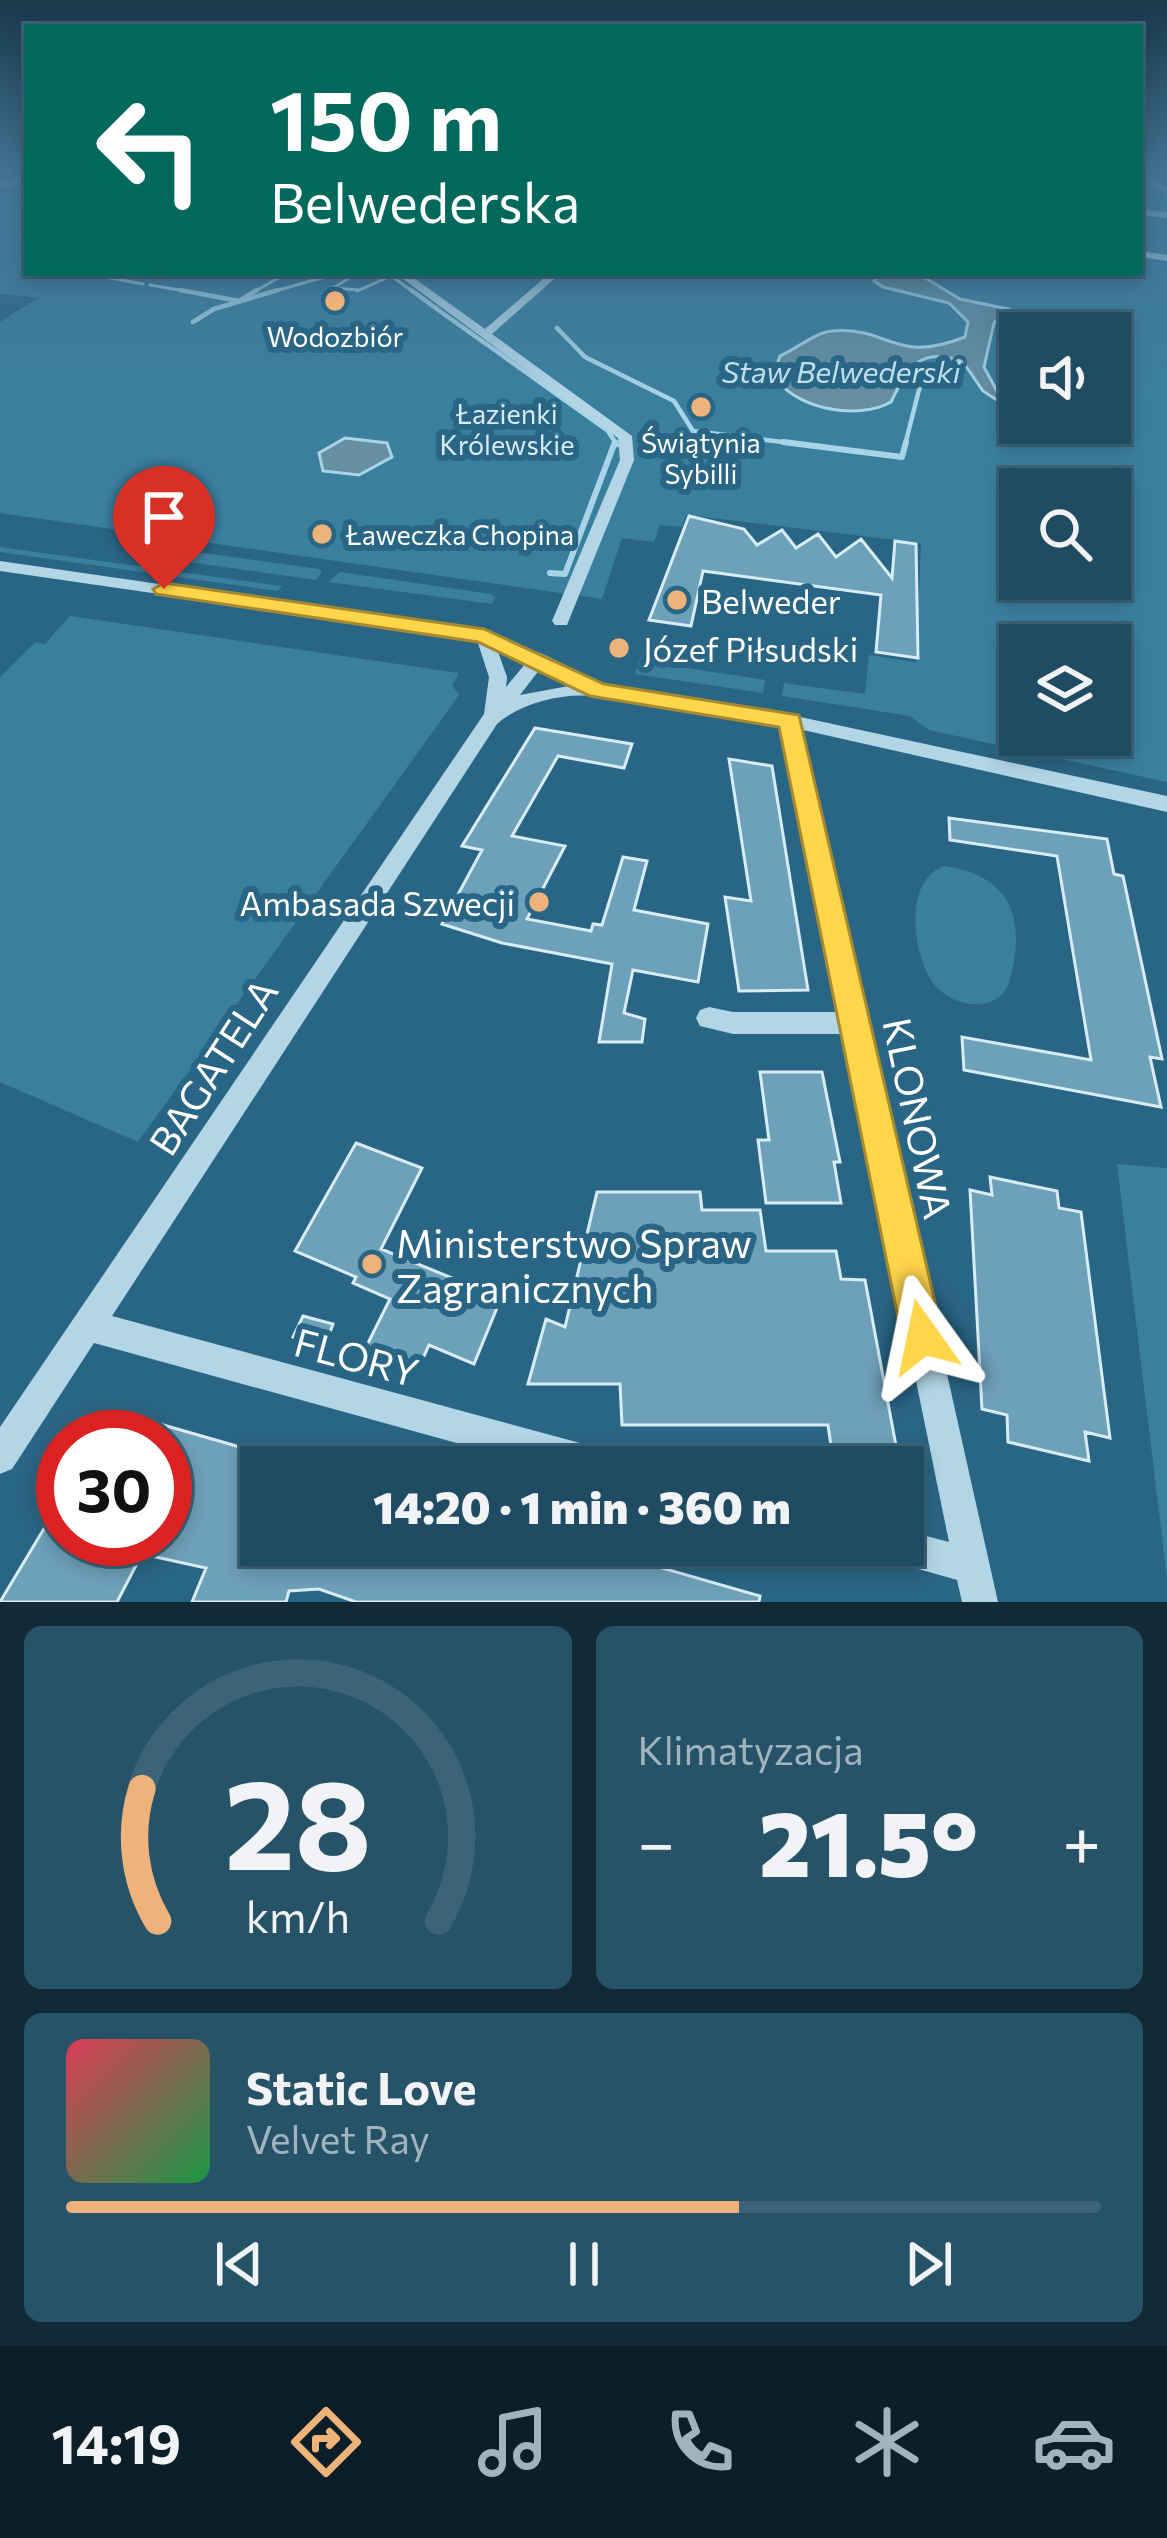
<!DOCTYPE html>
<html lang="pl">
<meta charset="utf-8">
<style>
body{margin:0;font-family:Commissioner,sans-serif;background:#275369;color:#f1f3f6;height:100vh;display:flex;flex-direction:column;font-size:45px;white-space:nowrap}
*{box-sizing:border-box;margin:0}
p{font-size:39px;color:#a1b4be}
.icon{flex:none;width:66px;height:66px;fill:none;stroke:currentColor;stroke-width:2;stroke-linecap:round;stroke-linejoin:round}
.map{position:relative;height:1602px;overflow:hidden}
.panel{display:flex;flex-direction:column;gap:24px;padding:24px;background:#112a36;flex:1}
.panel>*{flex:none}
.hud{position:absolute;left:24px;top:24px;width:1119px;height:252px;border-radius:0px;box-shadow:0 6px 18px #0003,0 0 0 3px #3c6378;background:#00695c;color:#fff;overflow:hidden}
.fabs{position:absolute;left:999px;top:312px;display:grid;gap:24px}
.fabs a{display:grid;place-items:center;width:132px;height:132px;border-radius:0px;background:#1f4c63;box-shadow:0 6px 18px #0003,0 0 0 3px #3c6378;font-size:60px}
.speed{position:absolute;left:36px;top:1410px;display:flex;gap:24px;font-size:60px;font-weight:700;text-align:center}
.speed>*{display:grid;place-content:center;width:156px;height:156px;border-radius:50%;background:#1f4c63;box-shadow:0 6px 18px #0003,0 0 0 3px #3c6378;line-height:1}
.speed .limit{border:18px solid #d22;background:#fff;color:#111}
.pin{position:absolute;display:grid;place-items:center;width:102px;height:102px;color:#fff;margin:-123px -51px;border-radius:50% 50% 50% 0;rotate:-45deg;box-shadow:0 0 12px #0007}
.pin .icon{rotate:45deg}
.me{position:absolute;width:132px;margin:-66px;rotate:348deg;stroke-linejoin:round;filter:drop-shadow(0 0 9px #0008)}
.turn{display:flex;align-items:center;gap:42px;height:252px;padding:0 48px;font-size:54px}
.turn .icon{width:156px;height:156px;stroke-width:2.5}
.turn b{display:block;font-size:84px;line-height:102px}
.big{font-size:90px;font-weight:800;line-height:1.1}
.panel .card{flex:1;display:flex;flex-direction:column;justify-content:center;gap:18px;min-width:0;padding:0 42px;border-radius:18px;background:#275369}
.panel .dial{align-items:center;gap:0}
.dial svg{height:312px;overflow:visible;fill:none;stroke:#3c6378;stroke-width:7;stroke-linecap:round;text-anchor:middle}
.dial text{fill:#f1f3f6;stroke:none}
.song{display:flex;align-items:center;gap:36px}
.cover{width:144px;height:144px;border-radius:18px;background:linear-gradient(135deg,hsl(350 70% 55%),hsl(140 70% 35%))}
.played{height:12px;border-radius:6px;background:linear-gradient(90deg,#eeb37a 65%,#3c6378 65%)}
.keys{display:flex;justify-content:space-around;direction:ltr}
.heat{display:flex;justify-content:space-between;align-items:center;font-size:66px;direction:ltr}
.panel .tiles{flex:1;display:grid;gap:24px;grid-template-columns:1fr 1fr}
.card:last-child{grid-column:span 2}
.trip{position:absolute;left:240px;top:1446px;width:684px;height:120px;border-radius:0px;background:#1f4c63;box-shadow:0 6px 18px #0003,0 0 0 3px #3c6378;font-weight:800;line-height:120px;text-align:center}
.menu{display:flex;height:192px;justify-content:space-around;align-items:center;background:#0c1e28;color:#a1b4be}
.menu .icon{width:84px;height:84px}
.menu .current{color:#eeb37a}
.menu b{font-size:54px;color:#f1f3f6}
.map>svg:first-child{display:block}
</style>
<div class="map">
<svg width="1167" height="1602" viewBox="0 0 1167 1602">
<rect width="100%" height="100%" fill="#296584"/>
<path fill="#3b7f9f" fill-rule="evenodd" d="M1140,173H1167V782L929,730L910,716L782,696L784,683L865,694L869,655L916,662L921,543L686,515L682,527L660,525L654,542L622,538L602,599L0,513V322L38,298L0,294V190L27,182V273H1140ZM1020,333H1110V423H1020ZM1020,489H1110V579H1020ZM1020,645H1110V735H1020Z
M0,547L282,586L278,591L0,552Z
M174,549L319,569L322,572L316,580L159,558Z
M340,572L491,594L495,597L492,604L328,582Z
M70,616L459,673L452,685L459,695L138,1142L0,1082V677L35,642L45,644Z
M644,644L689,650L686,668L765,680L763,693L635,674Z
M944,866C1009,875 1027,916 1010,979C1000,1017 949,1008 931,980C912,949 904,881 944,866Z
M1117,1164L1167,1168V1580V1579Z"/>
<path fill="#678fa3" stroke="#a8d4e7" stroke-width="3" d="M879,273H917L960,299L1008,309L994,323L984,367L999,395L1020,407V415L983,391L963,362C920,345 907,369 891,402C858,421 791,409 774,374L780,356C796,349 816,332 832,331C890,326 893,365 965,337L968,322L949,303L883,287L874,281Z
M345,438L387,443L392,457L359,475L323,471L319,453Z"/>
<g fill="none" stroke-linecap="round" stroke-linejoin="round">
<path stroke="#a8d4e7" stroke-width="3" d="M84,273L143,284
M387,273L415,293
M150,285L197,293
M333,288L358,273
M333,288L359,290
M357,291L391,276
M252,293L280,277
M268,293L339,273"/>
<path stroke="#a8d4e7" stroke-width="4.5" d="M180,290L239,301L257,290
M411,290L448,317
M451,319L489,346
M193,322L214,309L278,290
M557,328L585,357L674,401L693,431L807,445
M492,348L608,431L617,445
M896,368L921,382L905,445"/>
<path stroke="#a8d4e7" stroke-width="6" d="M783,442L902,457L906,442
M550,573L565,574L615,442"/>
</g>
<path fill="#6da0b9" stroke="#d7ecf6" stroke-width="3" d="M689,516L744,529L757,545L782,530L796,548L818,534L836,557L861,539L892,578L895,541L916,544L918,658L876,652L881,595L703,571L691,626L649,620Z
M535,728L632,744L624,768L558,756L512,836L565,846L527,919L591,931L593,924L602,925L623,857L647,861L634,910L708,924L698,982L633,970L624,1013L645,1019L642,1042H599L612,964L502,943L442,924L482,850L462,846Z
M729,759L772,766L808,990L739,991L725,897L751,901Z
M949,818L1107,839L1114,874L1123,876L1162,1059L1150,1057L1161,1107L964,1070L962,1037L1091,1060L1057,856L950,840Z
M760,1072H822L840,1162H834L841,1203H766L758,1140H769Z
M356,1143L422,1168L381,1249L501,1298L474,1364L429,1345L418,1369L362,1355L390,1299L353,1283L356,1277L295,1251Z
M990,1177L1057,1191L1059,1208L1081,1212L1110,1438L1085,1432L1089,1461L1008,1442L1007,1415L982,1409L970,1190L992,1195Z
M597,1192H700L702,1210H760L766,1251H836L841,1279L865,1280L900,1467H834L828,1425H622L620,1384H528L546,1319L565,1327Z
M303,1316L333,1324L325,1346L293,1337Z
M125,1414L261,1453V1545H582L760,1596L759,1602H356L319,1589L289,1591L286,1602H192L206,1568L142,1554L117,1602H0L63,1497V1539H165V1437H85Z"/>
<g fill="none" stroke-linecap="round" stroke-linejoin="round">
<path fill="#b3d6e7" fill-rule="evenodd" d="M1140,173L1167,187V194L1140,179Z
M27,176V182L0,189V183Z
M1140,209L1167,212V218L1140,215Z
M1140,251L1167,255V261L1140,257Z
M395,273H407L485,329L550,273H561L492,334L632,436L634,460L567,625H555L552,621L620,460L618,438Z
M0,561L484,631L545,655L611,688L791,715L1167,796V812L803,730L998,1602H962L957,1580L880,1558L875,1545H903V1530L949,1542L845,1034H733L700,1026L696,1018L700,1010L709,1007L733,1012H841L782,726L607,699C575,689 522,701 497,724L112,1316L606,1450L618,1455L623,1467H544L94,1343L12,1469L0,1474V1427L484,714L489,677L477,640L0,571ZM497,649L526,663L506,687L507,677ZM540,669L574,685L520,695Z"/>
</g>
<linearGradient id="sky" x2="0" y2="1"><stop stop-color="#173849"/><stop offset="0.44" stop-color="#437394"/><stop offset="1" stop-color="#437394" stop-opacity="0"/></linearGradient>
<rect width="1167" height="397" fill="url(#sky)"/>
<path fill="#ffd54a" stroke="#a68a30" stroke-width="3" d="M164,583L484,629L604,684L799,715L943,1337L937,1352L923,1358L908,1352L902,1337L779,727L590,696L478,642L156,594L153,589Z"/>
<g fill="#eeb37a" stroke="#296584" stroke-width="4.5">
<circle cx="335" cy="301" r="12"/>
<circle cx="701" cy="407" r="12"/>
<circle cx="322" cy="534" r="12"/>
<circle cx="677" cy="600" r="12"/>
<circle cx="619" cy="648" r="12"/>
<circle cx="539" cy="902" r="12"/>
<circle cx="372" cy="1264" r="12"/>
</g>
<g text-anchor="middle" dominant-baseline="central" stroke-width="12" stroke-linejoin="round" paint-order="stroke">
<g font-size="27" fill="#fff" stroke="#296584">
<text x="335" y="336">Wodozbiór</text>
<text x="701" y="442">Świątynia<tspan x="701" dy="31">Sybilli</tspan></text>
<text x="346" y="534" text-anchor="start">Ławeczka Chopina</text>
</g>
<g font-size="27" fill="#d7ecf6" stroke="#296584">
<text x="507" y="413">Łazienki<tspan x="507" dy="31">Królewskie</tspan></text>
</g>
<g font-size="30" font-style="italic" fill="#bfdfee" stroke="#296584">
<text x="841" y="370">Staw Belwederski</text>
</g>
<g font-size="33" fill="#fff" stroke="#296584" text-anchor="start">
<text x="701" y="600">Belweder</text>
<text x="643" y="648">Józef Piłsudski</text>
<text x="515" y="902" text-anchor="end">Ambasada Szwecji</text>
</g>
<g font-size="39" fill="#fff" stroke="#296584">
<text transform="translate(212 1066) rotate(-57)">BAGATELA</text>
<text transform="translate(919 1118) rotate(78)">KLONOWA</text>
<text transform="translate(357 1356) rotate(15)">FLORY</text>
</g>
<g font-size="39" fill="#fff" stroke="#296584" text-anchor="start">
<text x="396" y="1242">Ministerstwo Spraw<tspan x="396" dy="45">Zagranicznych</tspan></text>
</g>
</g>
</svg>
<div class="fabs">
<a><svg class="icon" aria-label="sound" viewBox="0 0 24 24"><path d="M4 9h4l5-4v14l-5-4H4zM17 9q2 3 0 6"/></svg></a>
<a><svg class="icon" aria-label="search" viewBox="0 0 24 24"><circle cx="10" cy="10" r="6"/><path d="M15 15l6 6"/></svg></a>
<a><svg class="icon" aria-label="layers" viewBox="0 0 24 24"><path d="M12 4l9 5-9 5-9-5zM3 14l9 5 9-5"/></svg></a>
</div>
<div class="speed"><div class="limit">30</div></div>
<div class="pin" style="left:164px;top:589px;background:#d93025"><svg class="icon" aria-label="arrive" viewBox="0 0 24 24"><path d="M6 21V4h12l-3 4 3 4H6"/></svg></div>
<svg class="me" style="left:923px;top:1337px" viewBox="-20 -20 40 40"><path d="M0-17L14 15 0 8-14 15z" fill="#ffd54a" stroke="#fff" stroke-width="4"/></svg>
<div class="trip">14:20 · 1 min · 360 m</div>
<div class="hud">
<div class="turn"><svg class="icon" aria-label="left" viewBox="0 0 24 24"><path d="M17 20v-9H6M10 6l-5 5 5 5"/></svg><div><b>150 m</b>Belwederska</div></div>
</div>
</div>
<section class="panel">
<div class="tiles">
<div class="card dial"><svg viewBox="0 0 100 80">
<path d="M14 69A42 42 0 1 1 86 69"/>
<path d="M14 69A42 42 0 0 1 10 35" stroke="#eeb37a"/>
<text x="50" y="56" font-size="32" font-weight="700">28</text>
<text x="50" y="72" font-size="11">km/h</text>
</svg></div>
<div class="card"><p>Klimatyzacja</p>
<div class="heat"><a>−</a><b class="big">21.5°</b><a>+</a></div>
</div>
<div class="card">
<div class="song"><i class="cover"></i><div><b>Static Love</b><p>Velvet Ray</p></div></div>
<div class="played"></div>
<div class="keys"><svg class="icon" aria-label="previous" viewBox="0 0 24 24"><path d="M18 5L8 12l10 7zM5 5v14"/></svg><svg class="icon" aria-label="pause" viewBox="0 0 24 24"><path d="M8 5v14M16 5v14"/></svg><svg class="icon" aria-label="next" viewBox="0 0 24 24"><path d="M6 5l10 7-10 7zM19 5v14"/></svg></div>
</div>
</div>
</section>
<nav class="menu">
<b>14:19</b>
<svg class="icon current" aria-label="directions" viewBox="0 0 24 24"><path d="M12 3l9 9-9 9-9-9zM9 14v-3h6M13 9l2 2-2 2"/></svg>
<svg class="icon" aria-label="music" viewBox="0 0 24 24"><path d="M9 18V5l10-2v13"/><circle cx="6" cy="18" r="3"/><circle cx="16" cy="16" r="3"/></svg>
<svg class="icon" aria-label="phone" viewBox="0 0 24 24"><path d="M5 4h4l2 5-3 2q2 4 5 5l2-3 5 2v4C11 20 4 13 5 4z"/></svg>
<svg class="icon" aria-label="climate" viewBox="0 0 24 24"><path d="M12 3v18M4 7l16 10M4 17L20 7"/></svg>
<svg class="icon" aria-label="car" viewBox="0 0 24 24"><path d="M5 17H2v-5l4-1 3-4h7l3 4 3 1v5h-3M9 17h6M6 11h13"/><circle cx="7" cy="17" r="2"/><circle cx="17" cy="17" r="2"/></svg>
</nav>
